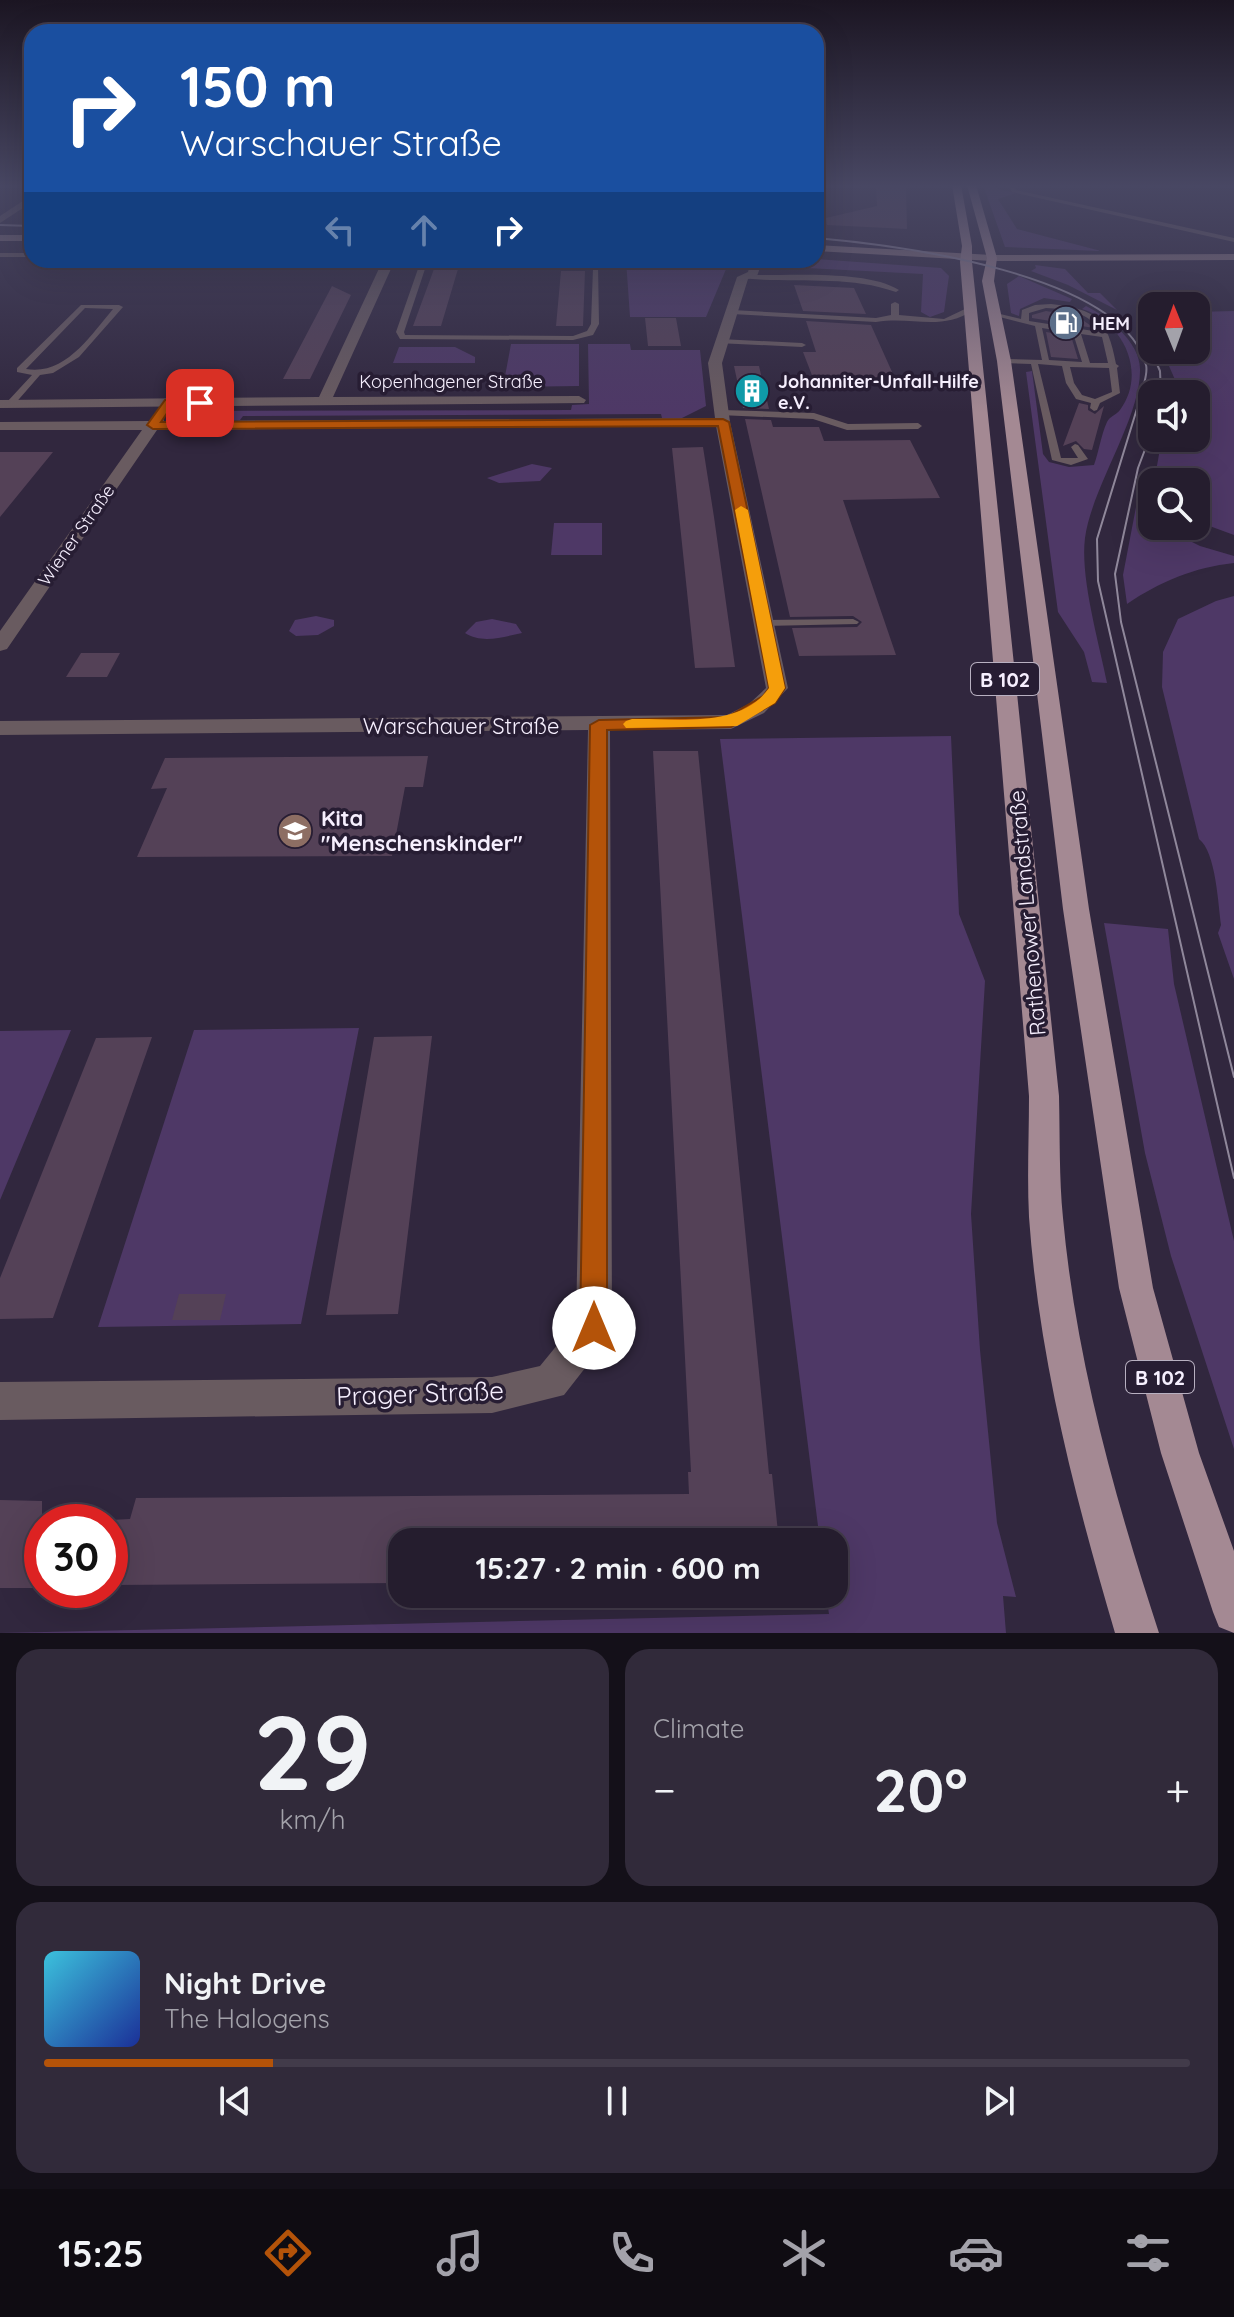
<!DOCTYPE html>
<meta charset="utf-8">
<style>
body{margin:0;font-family:Quicksand,sans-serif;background:#312a3a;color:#f1f3f6;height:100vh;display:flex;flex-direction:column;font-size:30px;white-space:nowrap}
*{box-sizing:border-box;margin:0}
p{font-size:26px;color:#a3a2aa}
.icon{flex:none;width:44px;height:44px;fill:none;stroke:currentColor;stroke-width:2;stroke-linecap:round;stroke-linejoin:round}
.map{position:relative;height:1633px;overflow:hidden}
.details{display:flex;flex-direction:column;gap:16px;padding:16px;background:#141019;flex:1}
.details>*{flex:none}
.top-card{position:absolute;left:24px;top:24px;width:800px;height:244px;border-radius:24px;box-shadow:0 8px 32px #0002,0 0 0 2px #423b4a;background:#1a4fa0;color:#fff;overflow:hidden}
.needle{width:52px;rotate:359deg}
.buttons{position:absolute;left:1138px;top:292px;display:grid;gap:16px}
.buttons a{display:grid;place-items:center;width:72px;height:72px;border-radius:16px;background:#251d2e;box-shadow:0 8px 32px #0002,0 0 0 2px #423b4a;font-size:40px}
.speed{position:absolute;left:24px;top:1504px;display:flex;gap:16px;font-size:40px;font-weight:700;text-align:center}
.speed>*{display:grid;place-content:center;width:104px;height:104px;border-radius:50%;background:#251d2e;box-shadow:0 8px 32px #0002,0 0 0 2px #423b4a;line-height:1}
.speed .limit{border:12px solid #d22;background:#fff;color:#111}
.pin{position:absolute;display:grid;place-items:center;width:68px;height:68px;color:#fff;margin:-34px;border-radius:16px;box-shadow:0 4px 12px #0006}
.me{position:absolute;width:88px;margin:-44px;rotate:0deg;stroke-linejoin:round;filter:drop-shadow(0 0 6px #0008)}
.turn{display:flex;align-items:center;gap:28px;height:168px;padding:0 24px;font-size:36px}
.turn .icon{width:104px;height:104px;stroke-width:2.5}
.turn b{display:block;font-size:56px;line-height:68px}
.lanes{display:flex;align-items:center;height:76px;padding:0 24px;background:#0003;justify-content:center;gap:40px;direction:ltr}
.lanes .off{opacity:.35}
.big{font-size:60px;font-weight:800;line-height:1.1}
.details .widget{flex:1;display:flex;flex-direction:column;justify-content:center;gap:12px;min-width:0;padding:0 28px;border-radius:24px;background:#312a3a}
.details .dial{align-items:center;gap:0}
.dial b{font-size:104px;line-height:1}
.song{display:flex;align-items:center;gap:24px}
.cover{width:96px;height:96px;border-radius:12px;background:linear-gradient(135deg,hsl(190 70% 55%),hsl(230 70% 35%))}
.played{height:8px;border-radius:4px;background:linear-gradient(90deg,#b45309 20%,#423b4a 20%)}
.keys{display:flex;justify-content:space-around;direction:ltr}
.heat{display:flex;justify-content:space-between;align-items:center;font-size:44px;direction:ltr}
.details .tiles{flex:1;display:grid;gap:16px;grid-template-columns:1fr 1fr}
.widget:last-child{grid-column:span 2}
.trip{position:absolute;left:388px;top:1528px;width:460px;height:80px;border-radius:24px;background:#251d2e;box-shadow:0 8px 32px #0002,0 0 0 2px #423b4a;font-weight:800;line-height:80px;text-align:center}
.dock{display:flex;height:128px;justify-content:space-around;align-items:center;background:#0f0c12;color:#a3a2aa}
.dock .icon{width:56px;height:56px}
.dock .current{color:#b45309}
.dock b{font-size:36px;color:#f1f3f6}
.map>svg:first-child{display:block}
</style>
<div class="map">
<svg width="1234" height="1633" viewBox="0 0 1234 1633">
<rect width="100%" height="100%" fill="#31273e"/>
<path fill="#4e3866" d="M983,185H995L998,189L1016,193L998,199L1017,229L1101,251L1005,247Z
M816,259L941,268L949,276L944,312L930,317L921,312L923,274L768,266L774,260Z
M626,260H727L729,262L706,317H630Z
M1035,265L1065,269L1088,293H1100L1117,310L1068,285L1031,271L1036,268Z
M1019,276L1072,299L1070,302L1044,298L1020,309L1019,316L1011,313L1007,284Z
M1086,306C1108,317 1140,342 1140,369C1141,418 1092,486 1085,538C1080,578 1099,642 1107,683L1092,682L1084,652L1058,612L1026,372L1032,371L1043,454L1049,462L1069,467L1094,465C1099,451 1101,435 1107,422C1110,416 1116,415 1120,410C1148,372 1122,321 1082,309Z
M1234,311V535L1196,521V482H1154L1162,438H1196V394H1173L1176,382L1162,350H1196V312Z
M511,344H579V386L503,387Z
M588,344H630L631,350H700L706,406L682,418H662L661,414L243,416L240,420H196L178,413C182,403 196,405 205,405L206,411L571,410L572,405L589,404Z
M399,347H455L475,357V363H393Z
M532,464L552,468L540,481L499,483L487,478Z
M1136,507L1152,520V526H1160L1200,546L1234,556V563C1195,567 1159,582 1127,604L1123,575Z
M554,523H602V555H551Z
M1234,596V979L1218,933L1221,925C1218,904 1216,852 1199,839L1162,687L1163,652L1178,619L1216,601Z
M316,616L334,620V626L318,635L296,636L289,631L295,620Z
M492,619L516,624L522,633C503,637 482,644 465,633L476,622Z
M951,736L959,914L985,981L971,1214L980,1350L997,1523L1016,1597L1003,1596L1006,1633H0L829,1614L826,1594H834V1542H820L720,739Z
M1104,923L1168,929L1174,984L1234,1241V1449L1171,1256L1145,1153Z
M359,1028L301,1324L98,1327L194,1030Z
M71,1030L0,1200V1031Z"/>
<path fill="#544157" d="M876,185H906L907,229L827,225L826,218L877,206Z
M434,269H458L441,326H413Z
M561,271H585L583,326H556Z
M794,285L854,288L866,314L803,311Z
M332,286L351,295L310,379H283Z
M1046,311L1077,316L1094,328L1032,318V315Z
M645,318H676L681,346H648Z
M806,321L871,325L897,383H815L803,352H816Z
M1046,332L1071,336L1078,359L1051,357Z
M734,366H759L769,409L743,408Z
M1079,403L1088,405V410L1095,414L1104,406L1092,450L1084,449L1076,441L1063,446Z
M745,419L771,420L773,427H819L824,441L910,440L940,498L843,500L896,655L799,656L792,628L857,627L862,622L853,616L790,617Z
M703,447L714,517L735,667L695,668L672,448Z
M0,452H53L0,517Z
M81,653H120L107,677H66Z
M653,751H698L769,1474H772L779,1542H402V1583L112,1585L118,1565H110V1520L130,1519L136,1498L689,1494L688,1472H691Z
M428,756L423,787H405L392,856L137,857L167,788L151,789L165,758Z
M432,1036L398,1314L326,1315L374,1037Z
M152,1037L53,1318L0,1319V1278L96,1038Z
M179,1294H226L220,1320H172Z
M0,1500L42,1501V1588H0Z"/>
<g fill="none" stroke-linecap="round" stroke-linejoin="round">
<path fill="#695b60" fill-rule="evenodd" d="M1008,185H1013L1016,190L1234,238V242L1012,192Z
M0,253H32V257H0Z
M389,260L598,265L599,324L593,335L573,340L400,339L396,332L419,266ZM426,266L593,268L591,324L587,331L573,336L405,335L404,332Z
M743,275C783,276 867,269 899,290L896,292C846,274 793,284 741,278Z
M895,302L899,304V315L944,319L967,308L974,310C939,332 914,316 876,322L732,314L728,312L732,310L876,318L891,315V304Z
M1051,304C1096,309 1108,319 1116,364L1119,366L1117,368L1120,393L1100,403L1097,410L1094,411L1090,408L1091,403L1076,399L1066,383L1062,366L1038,364L1061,458H1078L1071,447L1075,444L1078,445L1088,459L1071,465L1052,460L1031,364L1004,363L1000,361L1004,359L1042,360L1035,326L992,315L996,313L1021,319L1022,310L1035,305ZM1046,308C1067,309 1090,312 1100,332L1029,321V313ZM1042,328L1073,333L1082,362L1049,360ZM1081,334L1102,337L1108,363H1090ZM1070,367L1109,368L1112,392L1095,399L1082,395L1074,383Z
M81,305H119L123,307L79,357L53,373L40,375L13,406H7V402L32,375L17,372V368ZM85,308L113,309C91,335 65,376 26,369Z
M720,339L802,343L806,345L802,347L717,343L716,341Z
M722,410L814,413L848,424L918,423L922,426L918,429L847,430L813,419L719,415L718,413Z
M853,619L859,622L857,624L764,626L758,623L764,620Z"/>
<path fill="#695b60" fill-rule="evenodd" d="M32,195V202L0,223V216Z
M383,260H395L333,397L579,396L586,400L584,403L0,408V400L319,397Z
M751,260H763L757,276L748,279L722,363L730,422L788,688L764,713L731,729L610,730L612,1328L607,1340L564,1395L492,1413L0,1420V1382L492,1377L540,1366L576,1322L588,730L0,735V721L727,715L749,704L766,688L716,426L157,430L7,649L0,651V631L142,430H0V422L149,421L158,414L163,415L164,421L715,418L708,363L737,277L748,272Z"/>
<path fill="#8a757d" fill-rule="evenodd" d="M0,235H32V241H0Z
M816,245L992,255L1234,254V260L992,261L816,251Z"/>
<path fill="#a48993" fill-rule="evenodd" d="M952,185H961L972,246V262L1059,1096C1060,1137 1059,1177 1063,1218C1076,1360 1115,1498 1159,1633H1115C1075,1497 1039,1359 1029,1217C1027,1177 1029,1136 1029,1096L960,262L962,246Z
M967,185H976L997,258L994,281L1011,361L1089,909L1153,1288L1199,1453L1234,1551V1633L1219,1627L1213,1612L1161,1453L1119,1288L1063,909L997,361L982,281L987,258Z"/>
<path stroke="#90889b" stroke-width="2" d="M0,225L32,226
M816,238C896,245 1122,273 1146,365C1148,372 1144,382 1143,389L1097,539L1098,581L1234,1178
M1150,348L1160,371L1161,394
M1152,431L1138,468L1115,574L1121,622L1234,1077"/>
</g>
<linearGradient id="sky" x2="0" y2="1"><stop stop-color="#1b1522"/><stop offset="0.45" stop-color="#484763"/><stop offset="1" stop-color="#484763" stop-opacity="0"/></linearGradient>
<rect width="1234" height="413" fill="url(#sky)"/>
<path fill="#b45309" stroke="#753606" stroke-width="2" d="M200,399L204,400V405L172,406L161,422L723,419L729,422L785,688L775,703L731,727L607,730V1328L603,1337L594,1341L584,1337L580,1328L590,725L599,720L727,717L763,696L769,688L718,426L153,429L147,425L165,400Z"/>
<path fill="#f59e0b" d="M741,506L748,510L785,688L775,703L737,726L626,728L623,724L626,721L632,719C676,718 740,729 769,688L735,510Z"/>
<defs>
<g id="fuel-disc" transform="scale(1.8)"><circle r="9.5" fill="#5c6f8a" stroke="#271d33"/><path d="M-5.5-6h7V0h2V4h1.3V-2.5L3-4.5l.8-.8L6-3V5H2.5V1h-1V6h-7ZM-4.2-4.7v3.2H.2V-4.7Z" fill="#fff"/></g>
<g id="building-disc" transform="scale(1.8)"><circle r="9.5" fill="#0f9aa8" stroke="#271d33"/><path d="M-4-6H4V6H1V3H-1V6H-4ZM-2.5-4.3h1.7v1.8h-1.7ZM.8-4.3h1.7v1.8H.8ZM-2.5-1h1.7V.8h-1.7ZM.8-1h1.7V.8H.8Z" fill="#fff"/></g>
<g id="school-disc" transform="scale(1.8)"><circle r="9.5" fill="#8d6e63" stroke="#271d33"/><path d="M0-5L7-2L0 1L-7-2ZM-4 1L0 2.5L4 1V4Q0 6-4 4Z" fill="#fff"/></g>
</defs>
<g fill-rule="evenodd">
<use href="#fuel-disc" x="1066" y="323"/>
<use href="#building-disc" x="752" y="391"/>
<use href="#school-disc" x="295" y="831"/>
</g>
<g text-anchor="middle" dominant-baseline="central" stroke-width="7" stroke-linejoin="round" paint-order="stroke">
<g font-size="18" font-weight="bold" fill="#f6effe" stroke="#271d33" text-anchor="start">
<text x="1092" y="323">HEM</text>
<text x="778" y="381">Johanniter-Unfall-Hilfe<tspan x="778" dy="21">e.V.</tspan></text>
</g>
<g font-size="18" fill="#f6effe" stroke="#271d33">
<text x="451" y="381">Kopenhagener Straße</text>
<text transform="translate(76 535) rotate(-55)">Wiener Straße</text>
</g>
<g fill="#271d33" stroke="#b8b0c1" stroke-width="2">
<rect x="971" y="663" width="68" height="32" rx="6"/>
<rect x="1126" y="1361" width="68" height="32" rx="6"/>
</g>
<g font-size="20" font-weight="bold" fill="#f6effe">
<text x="1005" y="679">B 102</text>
<text x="1160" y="1377">B 102</text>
</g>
<g font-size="22" fill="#f6effe" stroke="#271d33">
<text x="461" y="726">Warschauer Straße</text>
<text transform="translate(1027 913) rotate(-95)">Rathenower Landstraße</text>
</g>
<g font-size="22" font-weight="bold" fill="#f6effe" stroke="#271d33" text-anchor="start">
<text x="321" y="818">Kita<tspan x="321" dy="25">"Menschenskinder"</tspan></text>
</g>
<g font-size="26" fill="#f6effe" stroke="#271d33">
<text transform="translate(420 1393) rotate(-2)">Prager Straße</text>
</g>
</g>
</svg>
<div class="buttons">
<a><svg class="needle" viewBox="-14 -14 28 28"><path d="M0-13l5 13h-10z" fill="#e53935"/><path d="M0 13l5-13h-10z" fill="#a3a2aa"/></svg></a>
<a><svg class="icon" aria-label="sound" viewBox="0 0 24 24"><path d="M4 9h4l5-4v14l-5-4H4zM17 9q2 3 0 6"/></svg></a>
<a><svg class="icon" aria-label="search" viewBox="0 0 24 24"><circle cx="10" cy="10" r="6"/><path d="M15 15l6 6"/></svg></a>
</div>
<div class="speed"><div class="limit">30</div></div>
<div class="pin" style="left:200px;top:403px;background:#d93025"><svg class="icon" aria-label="arrive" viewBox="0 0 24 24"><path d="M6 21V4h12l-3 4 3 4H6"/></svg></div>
<svg class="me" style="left:594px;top:1328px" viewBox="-20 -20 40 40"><circle r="19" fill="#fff"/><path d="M0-13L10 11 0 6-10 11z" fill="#b45309"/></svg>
<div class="trip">15:27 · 2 min · 600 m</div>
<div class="top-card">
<div class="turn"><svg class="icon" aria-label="right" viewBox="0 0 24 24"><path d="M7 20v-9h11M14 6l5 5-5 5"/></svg><div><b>150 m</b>Warschauer Straße</div></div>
<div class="lanes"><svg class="icon off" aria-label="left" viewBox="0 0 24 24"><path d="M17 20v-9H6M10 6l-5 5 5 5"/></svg><svg class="icon off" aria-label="ahead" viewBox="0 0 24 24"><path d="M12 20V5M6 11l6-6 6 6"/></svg><svg class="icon" aria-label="right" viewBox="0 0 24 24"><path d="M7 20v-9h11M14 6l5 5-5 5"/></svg></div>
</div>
</div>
<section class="details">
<div class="tiles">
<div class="widget dial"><b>29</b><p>km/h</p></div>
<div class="widget"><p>Climate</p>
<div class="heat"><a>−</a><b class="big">20°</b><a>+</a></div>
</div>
<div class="widget">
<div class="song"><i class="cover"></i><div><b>Night Drive</b><p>The Halogens</p></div></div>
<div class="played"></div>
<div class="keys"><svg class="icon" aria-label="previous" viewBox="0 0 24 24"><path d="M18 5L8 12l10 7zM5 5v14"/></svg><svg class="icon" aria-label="pause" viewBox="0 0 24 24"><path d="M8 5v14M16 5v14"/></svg><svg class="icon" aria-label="next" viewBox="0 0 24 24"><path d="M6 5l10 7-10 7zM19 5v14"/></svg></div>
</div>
</div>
</section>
<nav class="dock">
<b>15:25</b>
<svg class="icon current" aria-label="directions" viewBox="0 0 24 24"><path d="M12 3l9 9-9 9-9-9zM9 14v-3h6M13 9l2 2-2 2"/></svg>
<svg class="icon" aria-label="music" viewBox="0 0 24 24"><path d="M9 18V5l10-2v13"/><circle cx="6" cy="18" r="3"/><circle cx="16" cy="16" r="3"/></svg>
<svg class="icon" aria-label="phone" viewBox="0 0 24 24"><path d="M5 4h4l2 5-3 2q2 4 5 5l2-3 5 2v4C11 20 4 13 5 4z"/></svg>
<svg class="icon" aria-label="climate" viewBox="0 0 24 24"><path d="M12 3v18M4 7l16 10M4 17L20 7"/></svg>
<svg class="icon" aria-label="car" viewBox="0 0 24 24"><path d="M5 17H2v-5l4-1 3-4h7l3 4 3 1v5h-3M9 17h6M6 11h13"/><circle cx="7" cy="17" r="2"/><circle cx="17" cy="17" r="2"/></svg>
<svg class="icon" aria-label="filters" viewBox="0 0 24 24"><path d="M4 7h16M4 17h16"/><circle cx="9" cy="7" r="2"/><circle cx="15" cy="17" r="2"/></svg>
</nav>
